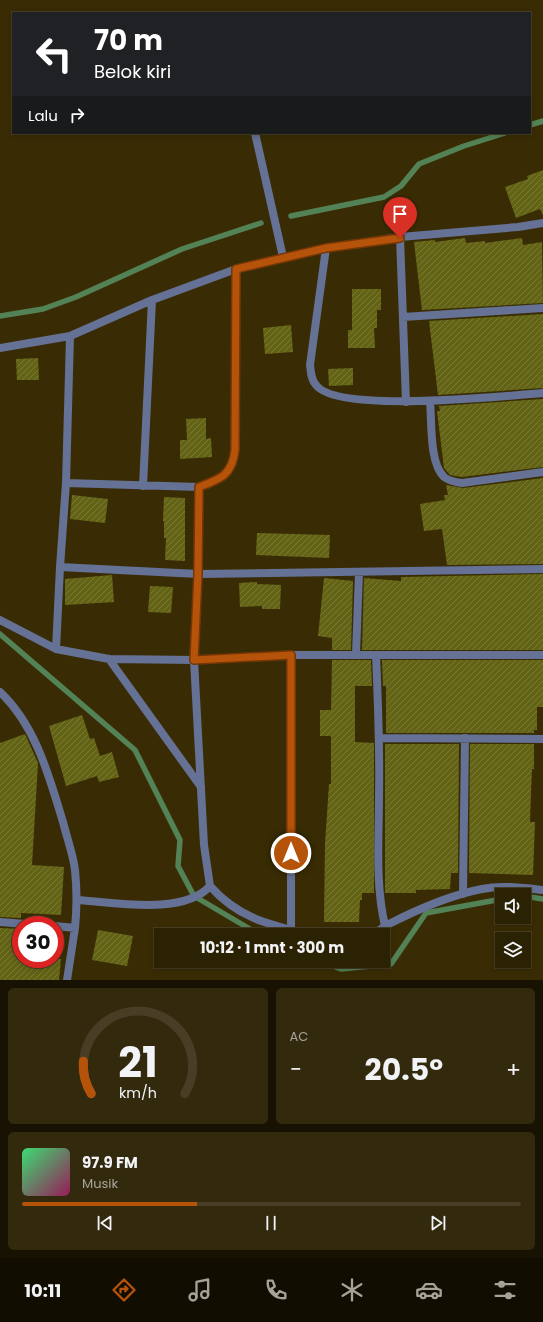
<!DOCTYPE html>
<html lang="id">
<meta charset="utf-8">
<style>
body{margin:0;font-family:Poppins,sans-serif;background:#33290d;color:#f1f3f6;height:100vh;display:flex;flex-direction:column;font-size:15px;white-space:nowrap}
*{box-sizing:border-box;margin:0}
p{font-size:13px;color:#a6a39a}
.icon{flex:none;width:22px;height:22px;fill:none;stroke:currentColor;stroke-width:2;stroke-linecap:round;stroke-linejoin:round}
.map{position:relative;height:980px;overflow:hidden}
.sheet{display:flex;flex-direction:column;gap:8px;padding:8px;background:#181202;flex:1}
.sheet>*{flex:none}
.top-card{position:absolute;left:12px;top:12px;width:519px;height:122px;border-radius:0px;box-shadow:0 2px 6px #0003,0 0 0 1px #473e25;background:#202124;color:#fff;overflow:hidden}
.tools{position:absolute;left:495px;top:888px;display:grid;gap:8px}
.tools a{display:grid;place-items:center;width:36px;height:36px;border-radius:0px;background:#2b2103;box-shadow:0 2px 6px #0003,0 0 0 1px #473e25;font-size:20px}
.speed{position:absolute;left:12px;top:916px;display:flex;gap:8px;font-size:20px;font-weight:700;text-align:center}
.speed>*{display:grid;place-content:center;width:52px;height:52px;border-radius:50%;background:#2b2103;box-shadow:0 2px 6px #0003,0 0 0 1px #473e25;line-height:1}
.speed .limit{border:6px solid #d22;background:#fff;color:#111}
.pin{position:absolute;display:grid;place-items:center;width:34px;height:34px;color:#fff;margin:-41px -17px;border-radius:50% 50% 50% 0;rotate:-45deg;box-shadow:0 0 4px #0007}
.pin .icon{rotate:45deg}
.me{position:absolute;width:44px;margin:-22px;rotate:0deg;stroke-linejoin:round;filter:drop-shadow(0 0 3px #0008)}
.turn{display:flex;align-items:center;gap:14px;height:84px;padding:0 16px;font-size:18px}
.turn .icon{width:52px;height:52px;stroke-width:2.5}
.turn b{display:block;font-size:28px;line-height:34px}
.then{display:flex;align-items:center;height:38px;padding:0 16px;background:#0003;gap:8px;font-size:15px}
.big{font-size:30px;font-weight:700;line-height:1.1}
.sheet .tile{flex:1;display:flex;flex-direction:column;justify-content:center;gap:6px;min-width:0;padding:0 14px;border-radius:6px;background:#33290d}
.sheet .dial{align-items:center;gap:0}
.dial svg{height:104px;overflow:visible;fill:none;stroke:#473e25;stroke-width:7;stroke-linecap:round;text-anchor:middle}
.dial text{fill:#f1f3f6;stroke:none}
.song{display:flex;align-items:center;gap:12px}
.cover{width:48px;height:48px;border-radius:6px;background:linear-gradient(135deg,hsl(140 70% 55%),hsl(330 70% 35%))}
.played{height:4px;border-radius:2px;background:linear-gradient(90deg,#b45309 35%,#473e25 35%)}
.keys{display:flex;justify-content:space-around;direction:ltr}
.heat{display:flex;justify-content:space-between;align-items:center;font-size:22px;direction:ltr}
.sheet .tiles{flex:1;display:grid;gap:8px;grid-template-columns:1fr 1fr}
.tile:last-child{grid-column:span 2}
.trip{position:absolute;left:154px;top:928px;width:236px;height:40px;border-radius:0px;background:#2b2103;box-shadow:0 2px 6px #0003,0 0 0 1px #473e25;font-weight:700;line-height:40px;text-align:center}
.tabs{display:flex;height:64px;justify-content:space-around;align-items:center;background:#110d01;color:#a6a39a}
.tabs .icon{width:28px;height:28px}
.tabs .current{color:#b45309}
.tabs b{font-size:18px;color:#f1f3f6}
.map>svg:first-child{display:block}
</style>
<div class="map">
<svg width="543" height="980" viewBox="0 0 543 980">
<defs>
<pattern id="building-hatch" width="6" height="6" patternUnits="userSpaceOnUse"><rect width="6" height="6" fill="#636315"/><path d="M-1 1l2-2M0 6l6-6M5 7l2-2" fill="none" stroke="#7a7935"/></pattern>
</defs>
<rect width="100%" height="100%" fill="#392c04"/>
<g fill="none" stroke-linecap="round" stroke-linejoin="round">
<path stroke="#538256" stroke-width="5.5" d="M530,125L543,121
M291,216L384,197L401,186L419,164L464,146L505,133
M0,316L43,309L76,297L182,249L261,223
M0,634L135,750L180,840L178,866L194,896L260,935
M524,896L543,899
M319,961L341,969L391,964L426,913L502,899"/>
</g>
<path fill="url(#building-hatch)" d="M543,170V215L540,209L516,218L505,187L528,179L527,176Z
M465,238L466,243L485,241V243L522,238L523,245L542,242L543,303L422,310L414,242L435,240V242Z
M352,289H381V310H377V328H374L375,348H348V330H352Z
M543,314V388L438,395L429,321Z
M291,325L293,352L265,354L263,328Z
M38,358L39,380H17L16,359Z
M353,368V385L329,386L328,369Z
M543,399V467L462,477L450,475L444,468L437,411H440L439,406Z
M206,418V439L211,438L212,457L180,459V440H187L186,419Z
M543,478V564L447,565L442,529L424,531L420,504L445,500L444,495H448L446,485L463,488Z
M72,495L108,499L105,523L70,519Z
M164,497L185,498V561L165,560L166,538H164V521H163Z
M257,533L330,535L329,558L256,555Z
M543,574V650H362L364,578L401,581V577Z
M112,575L114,602L65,605V579Z
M324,578L353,581L351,650H332V638L318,636Z
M257,582V584L281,585L280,609H262V606L240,607L239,583Z
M150,586L173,587L171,613L148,612Z
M332,660H371L372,686H355V742L374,743V893H362V900H360L359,922H324L325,844L329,784H331V736H320V710H331Z
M382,660H543V707H537V730H534V733H386V686H383Z
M82,715L90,739L94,738L100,756L112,752L119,777L99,782L97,776L66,786L49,726Z
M25,734L38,763L32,865L64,867L61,915L21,913V918L0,917V743Z
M385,744H459L458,873H451L450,889L416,890V893H385Z
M470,744H534V769H532L531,793L530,822H535L533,875L469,873Z
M0,928L21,929V959H61L59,980H0Z
M98,930L133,936L127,966L92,960Z"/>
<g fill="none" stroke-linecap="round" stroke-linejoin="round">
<path stroke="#657195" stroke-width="8" d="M255,133L283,257
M543,223L518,227L400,237L326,248L310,365C311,372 311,380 316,385C337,414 506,396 543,393
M400,237L406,402
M403,317L543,308
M0,348L70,336L152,300L236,269L326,248
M430,402C432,421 429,463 444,477C449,481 455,482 462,483L543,472
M66,483L199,487L221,478L227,473L233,463L235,450L236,269
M143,486L152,300
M60,567L66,483L70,336
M0,620L56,649L109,659L194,660L291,655H376
M56,649L60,567L198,574L543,569
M356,654L359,573
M109,659L201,787
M0,692C36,726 49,776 63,822C67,838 73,854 75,870C77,889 77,908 75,928
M379,738L543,739
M210,886C239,919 271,925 311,935
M463,894L465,738
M77,900C114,902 183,916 210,886L204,845L194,660L198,574L199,487
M0,922L38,925
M55,926L75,928L67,980
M385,926C414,911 450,895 482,889C502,885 523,888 543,890
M291,929V655
M373,935L385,926C375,883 379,839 379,795C380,748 378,702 376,655H543"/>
</g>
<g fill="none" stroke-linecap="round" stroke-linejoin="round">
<g stroke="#753606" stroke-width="10">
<path id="route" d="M291,853V655L194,660L198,574L199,487C221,479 232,475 235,450L236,269L326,248L400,238"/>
</g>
<use href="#route" stroke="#b45309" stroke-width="7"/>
</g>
</svg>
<div class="tools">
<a><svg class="icon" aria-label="sound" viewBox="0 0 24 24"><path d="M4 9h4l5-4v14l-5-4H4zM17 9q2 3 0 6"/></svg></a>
<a><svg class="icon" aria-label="layers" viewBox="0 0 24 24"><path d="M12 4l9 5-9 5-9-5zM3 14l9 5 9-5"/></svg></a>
</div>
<div class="speed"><div class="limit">30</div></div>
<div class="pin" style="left:400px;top:238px;background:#d93025"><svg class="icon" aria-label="arrive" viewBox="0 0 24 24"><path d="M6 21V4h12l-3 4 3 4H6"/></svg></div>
<svg class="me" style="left:291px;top:853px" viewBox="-20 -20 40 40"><circle r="17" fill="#b45309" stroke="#fff" stroke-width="3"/><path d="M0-11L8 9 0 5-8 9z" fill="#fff"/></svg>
<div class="trip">10:12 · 1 mnt · 300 m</div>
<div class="top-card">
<div class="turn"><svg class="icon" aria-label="left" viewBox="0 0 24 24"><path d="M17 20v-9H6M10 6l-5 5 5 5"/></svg><div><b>70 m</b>Belok kiri</div></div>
<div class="then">Lalu<svg class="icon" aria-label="right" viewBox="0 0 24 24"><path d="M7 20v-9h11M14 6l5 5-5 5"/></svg></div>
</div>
</div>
<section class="sheet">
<div class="tiles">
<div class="tile dial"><svg viewBox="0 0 100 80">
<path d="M14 69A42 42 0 1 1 86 69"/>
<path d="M14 69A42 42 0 0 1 8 44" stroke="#b45309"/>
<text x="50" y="56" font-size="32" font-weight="700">21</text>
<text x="50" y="72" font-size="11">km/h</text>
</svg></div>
<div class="tile"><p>AC</p>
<div class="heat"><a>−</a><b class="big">20.5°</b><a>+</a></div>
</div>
<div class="tile">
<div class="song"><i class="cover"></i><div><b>97.9 FM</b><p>Musik</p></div></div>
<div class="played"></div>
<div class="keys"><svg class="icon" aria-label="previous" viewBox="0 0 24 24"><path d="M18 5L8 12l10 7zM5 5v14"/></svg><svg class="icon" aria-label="pause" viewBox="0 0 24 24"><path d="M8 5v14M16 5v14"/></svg><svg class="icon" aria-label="next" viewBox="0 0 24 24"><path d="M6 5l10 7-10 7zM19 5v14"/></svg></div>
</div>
</div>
</section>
<nav class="tabs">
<b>10:11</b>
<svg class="icon current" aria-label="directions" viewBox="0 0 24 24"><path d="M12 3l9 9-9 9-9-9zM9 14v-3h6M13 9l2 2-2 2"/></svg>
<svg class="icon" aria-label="music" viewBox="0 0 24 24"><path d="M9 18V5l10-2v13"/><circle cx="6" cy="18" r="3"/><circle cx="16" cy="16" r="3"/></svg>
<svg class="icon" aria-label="phone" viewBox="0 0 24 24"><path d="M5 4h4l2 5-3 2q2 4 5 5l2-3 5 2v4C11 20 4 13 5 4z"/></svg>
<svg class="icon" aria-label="climate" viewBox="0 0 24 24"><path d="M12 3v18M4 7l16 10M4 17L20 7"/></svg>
<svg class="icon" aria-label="car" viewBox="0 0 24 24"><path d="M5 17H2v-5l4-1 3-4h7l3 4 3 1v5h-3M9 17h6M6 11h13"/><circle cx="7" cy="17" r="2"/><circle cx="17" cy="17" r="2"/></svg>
<svg class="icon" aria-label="filters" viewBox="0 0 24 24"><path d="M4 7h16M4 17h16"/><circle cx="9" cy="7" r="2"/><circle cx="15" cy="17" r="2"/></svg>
</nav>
